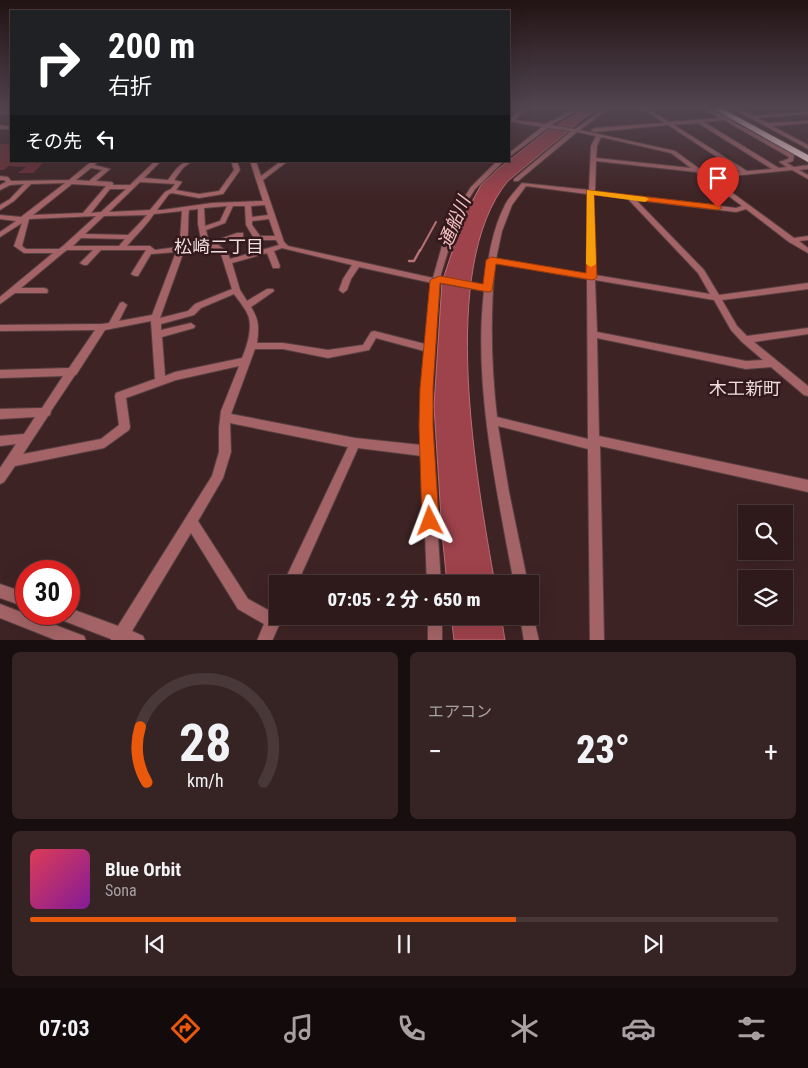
<!DOCTYPE html>
<html lang="ja">
<meta charset="utf-8">
<style>
body{margin:0;font-family:"Roboto Condensed","Noto Sans JP",sans-serif;background:#362324;color:#f1f3f6;height:100vh;display:flex;flex-direction:column;font-size:19px;white-space:nowrap}
*{box-sizing:border-box;margin:0}
p{font-size:16px;color:#a7a1a3}
.icon{flex:none;width:28px;height:28px;fill:none;stroke:currentColor;stroke-width:2;stroke-linecap:round;stroke-linejoin:round}
.map{position:relative;height:640px;overflow:hidden}
.sheet{display:flex;flex-direction:column;gap:12px;padding:12px;background:#190e0f;flex:1}
.sheet>*{flex:none}
.banner{position:absolute;left:10px;top:10px;width:500px;height:152px;border-radius:0px;box-shadow:0 5px 20px #0002,0 0 0 1px #49383a;background:#202124;color:#fff;overflow:hidden}
.tools{position:absolute;left:738px;top:505px;display:grid;gap:10px}
.tools a{display:grid;place-items:center;width:55px;height:55px;border-radius:0px;background:#2e1a1b;box-shadow:0 5px 20px #0002,0 0 0 1px #49383a;font-size:25px}
.speed{position:absolute;left:15px;top:560px;display:flex;gap:10px;font-size:25px;font-weight:700;text-align:center}
.speed>*{display:grid;place-content:center;width:65px;height:65px;border-radius:50%;background:#2e1a1b;box-shadow:0 5px 20px #0002,0 0 0 1px #49383a;line-height:1}
.speed .limit{border:8px solid #d22;background:#fff;color:#111}
.pin{position:absolute;display:grid;place-items:center;width:42px;height:42px;color:#fff;margin:-51px -21px;border-radius:50% 50% 50% 0;rotate:-45deg;box-shadow:0 0 5px #0007}
.pin .icon{rotate:45deg}
.me{position:absolute;width:55px;margin:-28px;rotate:357deg;stroke-linejoin:round;filter:drop-shadow(0 0 4px #0008)}
.turn{display:flex;align-items:center;gap:18px;height:105px;padding:0 15px;font-size:22px}
.turn .icon{width:65px;height:65px;stroke-width:2.5}
.turn b{display:block;font-size:35px;line-height:42px}
.then{display:flex;align-items:center;height:48px;padding:0 15px;background:#0003;gap:10px;font-size:19px}
.big{font-size:38px;font-weight:800;line-height:1.1}
.sheet .card{flex:1;display:flex;flex-direction:column;justify-content:center;gap:8px;min-width:0;padding:0 18px;border-radius:8px;background:#362324}
.sheet .dial{align-items:center;gap:0}
.dial svg{height:130px;overflow:visible;fill:none;stroke:#49383a;stroke-width:7;stroke-linecap:round;text-anchor:middle}
.dial text{fill:#f1f3f6;stroke:none}
.song{display:flex;align-items:center;gap:15px}
.cover{width:60px;height:60px;border-radius:8px;background:linear-gradient(135deg,hsl(350 70% 55%),hsl(290 70% 35%))}
.played{height:5px;border-radius:2px;background:linear-gradient(90deg,#ea580c 65%,#49383a 65%)}
.keys{display:flex;justify-content:space-around;direction:ltr}
.heat{display:flex;justify-content:space-between;align-items:center;font-size:28px;direction:ltr}
.sheet .tiles{flex:1;display:grid;gap:12px;grid-template-columns:1fr 1fr}
.card:last-child{grid-column:span 2}
.trip{position:absolute;left:269px;top:575px;width:270px;height:50px;border-radius:0px;background:#2e1a1b;box-shadow:0 5px 20px #0002,0 0 0 1px #49383a;font-weight:800;line-height:50px;text-align:center}
.dock{display:flex;height:80px;justify-content:space-around;align-items:center;background:#120a0b;color:#a7a1a3}
.dock .icon{width:35px;height:35px}
.dock .current{color:#ea580c}
.dock b{font-size:22px;color:#f1f3f6}
.map>svg:first-child{display:block}
</style>
<div class="map">
<svg width="808" height="641" viewBox="0 0 808 641">
<rect width="100%" height="100%" fill="#3e2324"/>
<path fill="#6e3035" d="M0,144H11V161H45L33,173H18L26,167L8,166L4,170H0Z"/>
<path fill="#9e424b" stroke="#b67076" d="M587,108H599L584,118L508,181C437,267 477,481 495,584H447L442,533L434,406L442,282L464,216L481,185L498,169L547,131Z
M451,616H501L505,640H454Z"/>
<g fill="none" stroke-linecap="round" stroke-linejoin="round">
<path stroke="#b67076" stroke-width="2" d="M420,251L436,222"/>
<path stroke="#b67076" stroke-width="2.5" d="M409,261H414L420,250"/>
<g stroke="#5a4141" stroke-width="2">
<path id="minor" d="M522,108H526L515,120L546,124L577,108H582L551,125L575,129L605,108H609L580,130L675,151L708,175L740,172L668,125L594,132L591,130L594,128L664,123L642,108H647L669,122L719,118L703,108H708L726,117H737V119L730,120L794,155L793,161L787,163L794,167L808,165V169L799,170L808,175V179L792,170L712,178L794,238L808,236V240L799,241L808,248V253L789,242L746,209L736,212L636,200L704,270L719,295L808,283V289L722,300L737,326L747,336L808,328V334L754,342L808,386V396L804,395L771,367L746,369L597,338L599,436L808,480V492L600,446L604,641H590L588,449L498,426L509,492L528,584H514C497,490 473,386 484,291L440,283L434,349L431,426L441,584H427L422,456L358,448L297,584H283L348,447L230,423L231,452L223,478L198,521L248,599L270,611L273,606L278,604V616H283L272,641H257L264,624L238,609L191,533L132,631L143,636L145,641H111V639L59,619L57,614H69V608L118,626L212,476L219,452V428L221,411L239,366L176,380L126,398L130,427L129,430L104,448L15,466L4,482L0,484V468L16,444L0,446V436L24,434L35,417L0,419V409L42,408L63,376L0,378V370L69,368L95,330L0,331V325L102,324L109,323L120,303L123,302L127,305L119,321L152,315L176,252L151,254L138,276H135L131,274L146,250H101L87,265H84L80,263L93,250H67L63,253L21,288H44L47,289L48,291L47,293H15L0,304V297L53,253H24L14,246L22,223L0,237V232L16,221L0,219V215L21,217L65,183L31,184L14,201L0,210V205L10,199L24,184L10,185L0,190V185L6,182L4,180H0V176L8,177L11,181L69,180L92,161H99L94,165L110,169L96,181L111,182L113,183V185H130L155,161H161L144,178L168,180C175,171 180,161 192,161L183,168L174,180L182,182L176,190L199,194L219,191L234,170L231,161H237L240,170L223,194L199,198L172,193L169,194L157,210H162L212,203L263,201L250,161H256L261,176L281,161H288L263,180L284,242L288,246L433,278L445,235L448,223L471,187L497,161H504L475,189L454,223L453,235L441,274V278L485,286C488,258 492,231 505,205C509,197 516,190 522,183L589,190L591,146L596,136L577,132L518,181H514V179L571,131L548,128L509,157V153L542,127L509,121V119H510ZM724,120L789,157L788,159L779,162L787,167L779,168L704,122ZM698,123L772,169L747,171L674,125ZM601,137L671,153L691,168L596,158L597,146ZM596,161L696,172L703,178L706,179L742,206L736,208L595,191ZM91,168L102,170L89,181L76,180ZM140,182L175,184L171,189L165,192L150,210L109,212ZM72,184L106,186L83,213L33,215ZM526,186L587,194V274L496,259L502,231L512,205ZM110,189H126L101,212L91,213ZM593,194L628,199L698,273L710,294L595,275ZM265,205L268,215L252,217L251,206ZM227,206L220,221L205,226L204,208ZM233,206H245L246,225L255,240H276L279,245L230,259L227,251L218,245L243,237V233H237L209,243L206,230L225,223ZM198,209V224L202,244L185,246C190,235 187,222 189,210ZM182,211L180,240L178,247L155,250L150,246H127C136,235 146,226 154,214ZM147,215C141,222 135,228 128,235L85,234L104,216ZM96,216L63,246L59,249H26L22,246L29,219ZM269,219L275,236H260L252,225V221ZM81,238L125,239L119,246H73ZM212,248L221,254L232,289L195,304L188,311L160,318L184,251ZM282,248L352,265L343,279L339,290L343,293L347,290L351,279L359,267L432,283L425,344L374,331L371,332L363,345L328,350L283,343H257C259,327 259,320 251,307L274,291L273,289H267L247,301L240,290L232,263L267,253L273,268H279L280,266L274,251ZM495,263L587,279L588,439L497,417C491,365 490,315 495,263ZM595,280L714,300L731,330L742,342L763,360L746,361L597,332ZM234,294C239,301 247,310 249,318C252,331 247,346 242,358L175,372L165,376L162,337L194,328L195,326L191,323L161,330V324L194,315L201,308ZM151,321L155,379L116,393L115,396L119,425L101,439L23,454L48,416L50,415L51,411L75,375H76L105,330ZM376,338L424,351L421,426V445L355,438L231,414L255,349H283L328,358L369,350Z
M732,108H737L752,116L808,112V114L757,118L767,123L808,121V123L772,126L808,145V149Z
M0,111L11,112V114L0,113Z
M0,125L11,127V129H0Z
M0,584L26,593V607L0,598Z
M0,604L84,636L86,641H58L0,618Z
M530,610L532,611L539,641H524L520,616H530Z
M428,616H442V641H428Z"/>
</g>
<g stroke="#5a4141" stroke-width="2">
<path id="highway" d="M712,108H721L808,155V162Z"/>
</g>
<use href="#minor" fill="#a46467" fill-rule="evenodd"/>
<use href="#highway" fill="#fddcdc" fill-rule="evenodd"/>
</g>
<linearGradient id="sky" x2="0" y2="1"><stop stop-color="#221314"/><stop offset="0.55" stop-color="#524550"/><stop offset="1" stop-color="#524550" stop-opacity="0"/></linearGradient>
<rect width="808" height="197" fill="url(#sky)"/>
<path fill="#ea580c" stroke="#983908" d="M587,190L718,205L722,208L718,210L594,195L597,277L595,279L592,280L496,264L492,291L488,292L440,283L433,388V426L439,521L436,527L430,529L425,527L422,521L419,426L420,388L430,281L432,279L440,276L483,284L486,260L491,257L586,273Z"/>
<path fill="#f59e0b" d="M587,190L645,197L649,199L645,202L594,195L596,264L591,267L586,264Z"/>
<g text-anchor="middle" dominant-baseline="central" stroke-width="5" stroke-linejoin="round" paint-order="stroke">
<g font-size="18" font-style="italic" fill="#f6c1c2" stroke="#33191b">
<text transform="translate(454 222) rotate(-67)">通船川</text>
</g>
<g font-size="18" fill="#efdcdc" stroke="#33191b">
<text x="219" y="246">松崎二丁目</text>
<text x="745" y="388">木工新町</text>
</g>
</g>
</svg>
<div class="tools">
<a><svg class="icon" aria-label="search" viewBox="0 0 24 24"><circle cx="10" cy="10" r="6"/><path d="M15 15l6 6"/></svg></a>
<a><svg class="icon" aria-label="layers" viewBox="0 0 24 24"><path d="M12 4l9 5-9 5-9-5zM3 14l9 5 9-5"/></svg></a>
</div>
<div class="speed"><div class="limit">30</div></div>
<div class="pin" style="left:718px;top:208px;background:#d93025"><svg class="icon" aria-label="arrive" viewBox="0 0 24 24"><path d="M6 21V4h12l-3 4 3 4H6"/></svg></div>
<svg class="me" style="left:430px;top:521px" viewBox="-20 -20 40 40"><path d="M0-17L14 15 0 8-14 15z" fill="#ea580c" stroke="#fff" stroke-width="4"/></svg>
<div class="trip">07:05 · 2 分 · 650 m</div>
<div class="banner">
<div class="turn"><svg class="icon" aria-label="right" viewBox="0 0 24 24"><path d="M7 20v-9h11M14 6l5 5-5 5"/></svg><div><b>200 m</b>右折</div></div>
<div class="then">その先<svg class="icon" aria-label="left" viewBox="0 0 24 24"><path d="M17 20v-9H6M10 6l-5 5 5 5"/></svg></div>
</div>
</div>
<section class="sheet">
<div class="tiles">
<div class="card dial"><svg viewBox="0 0 100 80">
<path d="M14 69A42 42 0 1 1 86 69"/>
<path d="M14 69A42 42 0 0 1 10 35" stroke="#ea580c"/>
<text x="50" y="56" font-size="32" font-weight="700">28</text>
<text x="50" y="72" font-size="11">km/h</text>
</svg></div>
<div class="card"><p>エアコン</p>
<div class="heat"><a>−</a><b class="big">23°</b><a>+</a></div>
</div>
<div class="card">
<div class="song"><i class="cover"></i><div><b>Blue Orbit</b><p>Sona</p></div></div>
<div class="played"></div>
<div class="keys"><svg class="icon" aria-label="previous" viewBox="0 0 24 24"><path d="M18 5L8 12l10 7zM5 5v14"/></svg><svg class="icon" aria-label="pause" viewBox="0 0 24 24"><path d="M8 5v14M16 5v14"/></svg><svg class="icon" aria-label="next" viewBox="0 0 24 24"><path d="M6 5l10 7-10 7zM19 5v14"/></svg></div>
</div>
</div>
</section>
<nav class="dock">
<b>07:03</b>
<svg class="icon current" aria-label="directions" viewBox="0 0 24 24"><path d="M12 3l9 9-9 9-9-9zM9 14v-3h6M13 9l2 2-2 2"/></svg>
<svg class="icon" aria-label="music" viewBox="0 0 24 24"><path d="M9 18V5l10-2v13"/><circle cx="6" cy="18" r="3"/><circle cx="16" cy="16" r="3"/></svg>
<svg class="icon" aria-label="phone" viewBox="0 0 24 24"><path d="M5 4h4l2 5-3 2q2 4 5 5l2-3 5 2v4C11 20 4 13 5 4z"/></svg>
<svg class="icon" aria-label="climate" viewBox="0 0 24 24"><path d="M12 3v18M4 7l16 10M4 17L20 7"/></svg>
<svg class="icon" aria-label="car" viewBox="0 0 24 24"><path d="M5 17H2v-5l4-1 3-4h7l3 4 3 1v5h-3M9 17h6M6 11h13"/><circle cx="7" cy="17" r="2"/><circle cx="17" cy="17" r="2"/></svg>
<svg class="icon" aria-label="filters" viewBox="0 0 24 24"><path d="M4 7h16M4 17h16"/><circle cx="9" cy="7" r="2"/><circle cx="15" cy="17" r="2"/></svg>
</nav>
